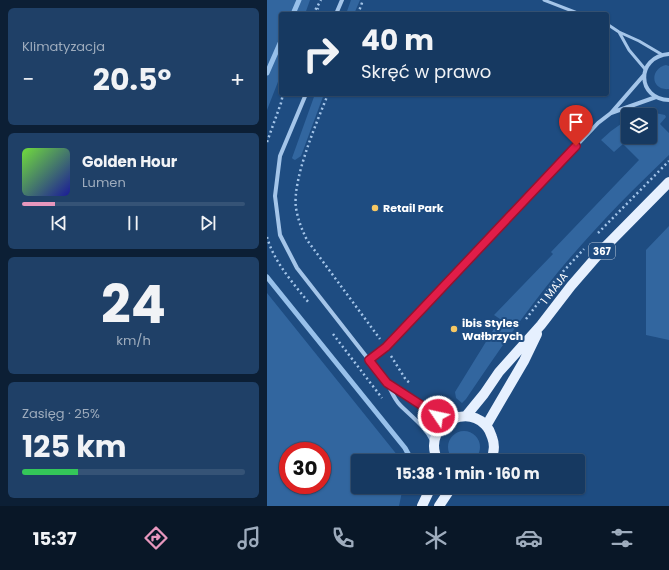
<!DOCTYPE html>
<html lang="pl">
<meta charset="utf-8">
<style>
body{margin:0;font-family:Poppins,sans-serif;background:#1f4067;color:#f1f3f6;height:100vh;display:flex;flex-direction:column;font-size:15px;white-space:nowrap}
*{box-sizing:border-box;margin:0}
p{font-size:13px;color:#9eacbd}
.icon{flex:none;width:22px;height:22px;fill:none;stroke:currentColor;stroke-width:2;stroke-linecap:round;stroke-linejoin:round}
.map{position:relative;flex:1;overflow:hidden}
.drawer{display:flex;flex-direction:column;gap:8px;padding:8px;background:#0c1f35;width:267px}
.drawer>*{flex:none}
.guide{position:absolute;left:12px;top:12px;width:330px;height:84px;border-radius:4px;box-shadow:0 1px 3px #0004,0 0 0 1px #355376;background:#163961;color:#f1f3f6;overflow:hidden}
.tools{position:absolute;left:354px;top:108px;display:grid;gap:8px}
.tools a{display:grid;place-items:center;width:36px;height:36px;border-radius:4px;background:#163961;box-shadow:0 1px 3px #0004,0 0 0 1px #355376;font-size:20px}
.speed{position:absolute;left:12px;top:442px;display:flex;gap:8px;font-size:20px;font-weight:700;text-align:center}
.speed>*{display:grid;place-content:center;width:52px;height:52px;border-radius:50%;background:#163961;box-shadow:0 1px 3px #0004,0 0 0 1px #355376;line-height:1}
.speed .limit{border:6px solid #d22;background:#fff;color:#111}
.pin{position:absolute;display:grid;place-items:center;width:34px;height:34px;color:#fff;margin:-41px -17px;border-radius:50% 50% 50% 0;rotate:-45deg;box-shadow:0 0 4px #0007}
.pin .icon{rotate:45deg}
.me{position:absolute;width:44px;margin:-22px;rotate:304deg;stroke-linejoin:round;filter:drop-shadow(0 0 3px #0008)}
.turn{display:flex;align-items:center;gap:14px;height:84px;padding:0 16px;font-size:18px}
.turn .icon{width:52px;height:52px;stroke-width:2.5}
.turn b{display:block;font-size:28px;line-height:34px}
.big{font-size:30px;font-weight:700;line-height:1.1}
.drawer .tile{flex:1;display:flex;flex-direction:column;justify-content:center;gap:6px;min-width:0;padding:0 14px;border-radius:6px;background:#1f4067}
.drawer .dial{align-items:center;gap:0}
.dial b{font-size:52px;line-height:1}
.song{display:flex;align-items:center;gap:12px}
.cover{width:48px;height:48px;border-radius:6px;background:linear-gradient(135deg,hsl(100 70% 55%),hsl(240 70% 35%))}
.played{height:4px;border-radius:2px;background:linear-gradient(90deg,#e797bd 15%,#355376 15%)}
.keys{display:flex;justify-content:space-around;direction:ltr}
.heat{display:flex;justify-content:space-between;align-items:center;font-size:22px;direction:ltr}
.charge{height:6px;border-radius:3px;background:linear-gradient(90deg,#34c759 25%,#355376 0)}
.trip{position:absolute;left:84px;top:454px;width:234px;height:40px;border-radius:4px;background:#163961;box-shadow:0 1px 3px #0004,0 0 0 1px #355376;font-weight:700;line-height:40px;text-align:center}
.tabs{display:flex;height:64px;justify-content:space-around;align-items:center;background:#091727;color:#9eacbd}
.tabs .icon{width:28px;height:28px}
.tabs .current{color:#e797bd}
.tabs b{font-size:18px;color:#f1f3f6}
main{display:flex;flex:1;min-height:0}
.map>svg:first-child{display:block}
</style>
<main>
<section class="drawer">
<div class="tile"><p>Klimatyzacja</p>
<div class="heat"><a>−</a><b class="big">20.5°</b><a>+</a></div>
</div>
<div class="tile">
<div class="song"><i class="cover"></i><div><b>Golden Hour</b><p>Lumen</p></div></div>
<div class="played"></div>
<div class="keys"><svg class="icon" aria-label="previous" viewBox="0 0 24 24"><path d="M18 5L8 12l10 7zM5 5v14"/></svg><svg class="icon" aria-label="pause" viewBox="0 0 24 24"><path d="M8 5v14M16 5v14"/></svg><svg class="icon" aria-label="next" viewBox="0 0 24 24"><path d="M6 5l10 7-10 7zM19 5v14"/></svg></div>
</div>
<div class="tile dial"><b>24</b><p>km/h</p></div>
<div class="tile"><p>Zasięg · 25%</p><b class="big">125 km</b><div class="charge"></div></div>
</section>
<div class="map">
<svg width="402" height="506" viewBox="0 0 402 506">
<rect width="100%" height="100%" fill="#1e4c81"/>
<path fill="#32669f" fill-rule="evenodd" d="M0,0H43L38,14H14V74L0,110Z
M84,0H93L87,14H79Z
M399,65L402,66V89C384,91 382,69 399,65Z
M48,94H57L34,156L28,160L26,159L25,158Z
M383,112L398,115L399,117L393,124L402,133V155C363,192 325,231 291,272C258,312 228,356 199,399L195,403L189,398L188,392L233,319L227,315L286,254L284,252L372,160L356,144L347,152L334,140L344,131L361,119V137H383V115H369Z
M402,226V340L379,335V250Z
M0,293L135,461H91V487H136L132,506H0ZM21,451H55V485H21Z
M181 447a16 16 0 1 1 32 0a16 16 0 1 1-32 0Z"/>
<g fill="none" stroke-linecap="round" stroke-linejoin="round">
<path stroke="#97c0ea" stroke-width="5" d="M26,14L32,0
M0,73L14,41
M0,277L138,448L145,461"/>
<path stroke="#a4c5e9" stroke-width="2.5" stroke-dasharray="2 3" stroke-linecap="butt" d="M46,14L54,0
M49,14L51,8
M91,14L96,0
M61,94C50,122 25,179 29,208C31,220 35,230 40,240L113,339
M0,142L14,103L16,94
M331,233L402,161
M0,237C7,262 26,283 42,303
M259,319L291,277L317,249
M66,334L115,398
M124,356L139,380L144,384"/>
<path stroke="#a4c5e9" stroke-width="3" d="M277,0L313,14
M340,24L352,32L372,41L394,54
M352,32L362,50L378,69"/>
<path stroke="#a4c5e9" stroke-width="4" d="M69,14L75,0
M402,54C368,57 370,99 402,100
M39,94L13,156L8,196L13,235L30,268L120,383C124,390 127,399 133,405C145,417 158,426 166,442
M344,113L389,97
M102,361L119,347L157,307L331,123L344,113L377,75
M121,383L171,416L184,417"/>
<path stroke="#e6f0fe" stroke-width="10" d="M199,416L217,394L232,372L274,325L304,286L337,248L402,182
M219,426L257,361L270,334
M171,461C151,421 213,397 225,437C228,445 227,454 223,461
M155,506L164,487
M172,506L182,491L188,487"/>
</g>
<g fill="none" stroke-linecap="round" stroke-linejoin="round">
<g stroke="#92132f" stroke-width="10">
<path id="route" d="M171,416L120,383L102,360L119,347L157,307L309,146"/>
</g>
<use href="#route" stroke="#e11d48" stroke-width="7"/>
</g>
<g fill="#f7c863" stroke="#1e4c81" stroke-width="1.5">
<circle cx="108" cy="208" r="4"/>
<circle cx="187" cy="329" r="4"/>
</g>
<g text-anchor="middle" dominant-baseline="central" stroke-width="4" stroke-linejoin="round" paint-order="stroke">
<rect fill="#1e4c81" stroke="#bcc9d9" stroke-width="1" x="322" y="243" width="26" height="16" rx="3"/>
<g font-size="10" font-weight="bold" fill="#fff">
<text x="335" y="251">367</text>
</g>
<g font-size="11" font-weight="bold" fill="#fff" stroke="#1e4c81" text-anchor="start">
<text x="116" y="208">Retail Park</text>
<text x="195" y="323">ibis Styles<tspan x="195" dy="13">Wałbrzych</tspan></text>
</g>
<g font-size="11" fill="#fff" stroke="#1e4c81">
<text transform="translate(287 288) rotate(-52)">1 MAJA</text>
</g>
</g>
</svg>
<div class="tools">
<a><svg class="icon" aria-label="layers" viewBox="0 0 24 24"><path d="M12 4l9 5-9 5-9-5zM3 14l9 5 9-5"/></svg></a>
</div>
<div class="speed"><div class="limit">30</div></div>
<div class="pin" style="left:309px;top:146px;background:#d93025"><svg class="icon" aria-label="arrive" viewBox="0 0 24 24"><path d="M6 21V4h12l-3 4 3 4H6"/></svg></div>
<svg class="me" style="left:171px;top:416px" viewBox="-20 -20 40 40"><circle r="17" fill="#e11d48" stroke="#fff" stroke-width="3"/><path d="M0-11L8 9 0 5-8 9z" fill="#fff"/></svg>
<div class="trip">15:38 · 1 min · 160 m</div>
<div class="guide">
<div class="turn"><svg class="icon" aria-label="right" viewBox="0 0 24 24"><path d="M7 20v-9h11M14 6l5 5-5 5"/></svg><div><b>40 m</b>Skręć w prawo</div></div>
</div>
</div>
</main>
<nav class="tabs">
<b>15:37</b>
<svg class="icon current" aria-label="directions" viewBox="0 0 24 24"><path d="M12 3l9 9-9 9-9-9zM9 14v-3h6M13 9l2 2-2 2"/></svg>
<svg class="icon" aria-label="music" viewBox="0 0 24 24"><path d="M9 18V5l10-2v13"/><circle cx="6" cy="18" r="3"/><circle cx="16" cy="16" r="3"/></svg>
<svg class="icon" aria-label="phone" viewBox="0 0 24 24"><path d="M5 4h4l2 5-3 2q2 4 5 5l2-3 5 2v4C11 20 4 13 5 4z"/></svg>
<svg class="icon" aria-label="climate" viewBox="0 0 24 24"><path d="M12 3v18M4 7l16 10M4 17L20 7"/></svg>
<svg class="icon" aria-label="car" viewBox="0 0 24 24"><path d="M5 17H2v-5l4-1 3-4h7l3 4 3 1v5h-3M9 17h6M6 11h13"/><circle cx="7" cy="17" r="2"/><circle cx="17" cy="17" r="2"/></svg>
<svg class="icon" aria-label="filters" viewBox="0 0 24 24"><path d="M4 7h16M4 17h16"/><circle cx="9" cy="7" r="2"/><circle cx="15" cy="17" r="2"/></svg>
</nav>
